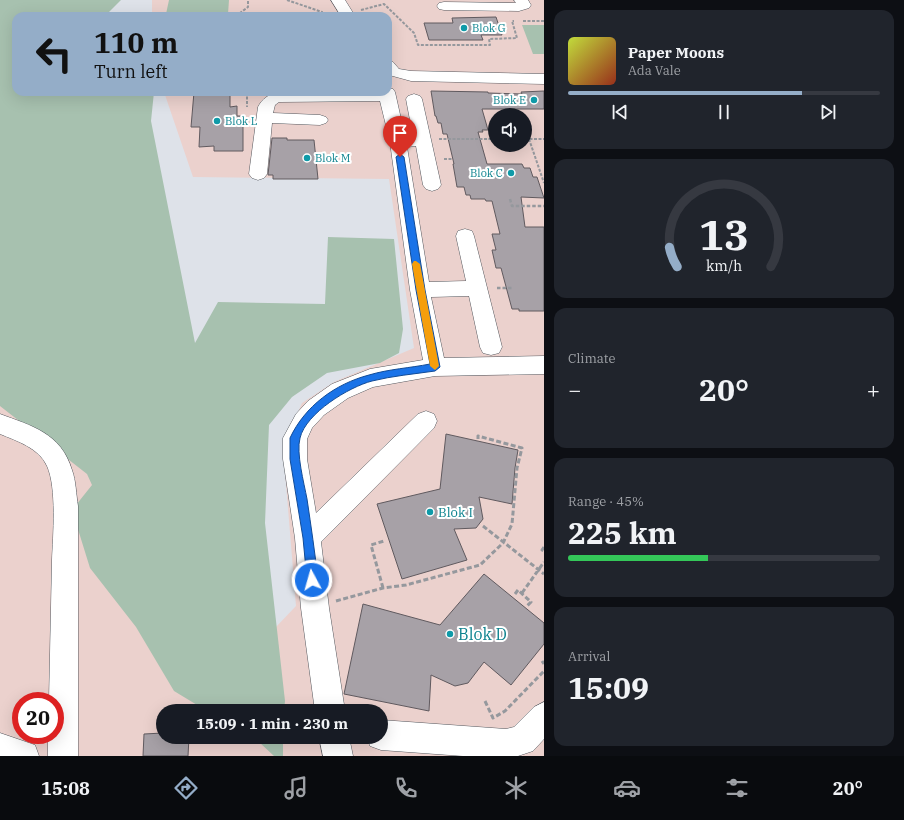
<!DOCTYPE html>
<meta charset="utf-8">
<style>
body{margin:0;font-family:"IBM Plex Serif",serif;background:#20242c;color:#f1f3f6;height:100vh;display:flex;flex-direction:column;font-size:15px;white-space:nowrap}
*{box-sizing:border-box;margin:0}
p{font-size:13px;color:#9ea1a6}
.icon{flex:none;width:22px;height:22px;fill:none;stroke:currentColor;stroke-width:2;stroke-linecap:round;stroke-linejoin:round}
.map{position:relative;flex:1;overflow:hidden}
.sheet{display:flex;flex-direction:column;gap:10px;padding:10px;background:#0d0f14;width:360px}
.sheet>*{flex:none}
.top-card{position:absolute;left:12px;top:12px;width:380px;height:84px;border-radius:12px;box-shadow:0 4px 16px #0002;background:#94adc8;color:#111;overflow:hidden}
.fabs{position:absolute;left:488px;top:108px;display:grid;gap:8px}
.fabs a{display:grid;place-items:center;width:44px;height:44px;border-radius:50%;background:#171b24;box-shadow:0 4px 16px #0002;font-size:20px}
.speed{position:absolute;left:12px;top:692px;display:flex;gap:8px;font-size:20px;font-weight:700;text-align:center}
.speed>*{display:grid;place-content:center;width:52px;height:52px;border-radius:50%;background:#171b24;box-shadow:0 4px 16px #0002;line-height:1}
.speed .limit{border:6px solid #d22;background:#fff;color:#111}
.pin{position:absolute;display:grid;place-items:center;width:34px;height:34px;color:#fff;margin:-41px -17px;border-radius:50% 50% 50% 0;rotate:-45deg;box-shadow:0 0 4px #0007}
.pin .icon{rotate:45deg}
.me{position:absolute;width:44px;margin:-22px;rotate:354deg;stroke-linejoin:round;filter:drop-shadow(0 0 3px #0008)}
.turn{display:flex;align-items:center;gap:14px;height:84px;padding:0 16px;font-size:18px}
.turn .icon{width:52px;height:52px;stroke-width:2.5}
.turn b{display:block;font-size:28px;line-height:34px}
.big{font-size:30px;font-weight:700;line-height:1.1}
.sheet .widget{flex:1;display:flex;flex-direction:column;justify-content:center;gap:6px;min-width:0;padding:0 14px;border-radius:12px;background:#20242c}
.sheet .dial{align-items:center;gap:0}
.dial svg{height:104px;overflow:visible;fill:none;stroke:#363941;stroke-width:7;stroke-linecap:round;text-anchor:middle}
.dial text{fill:#f1f3f6;stroke:none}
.song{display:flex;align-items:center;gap:12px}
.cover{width:48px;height:48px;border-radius:6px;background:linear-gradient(135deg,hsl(70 70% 55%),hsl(10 70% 35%))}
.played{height:4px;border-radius:2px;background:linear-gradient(90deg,#94adc8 75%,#363941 75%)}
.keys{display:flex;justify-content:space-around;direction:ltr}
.heat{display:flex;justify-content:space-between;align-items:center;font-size:22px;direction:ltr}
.charge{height:6px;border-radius:3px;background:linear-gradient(90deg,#34c759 45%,#363941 0)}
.trip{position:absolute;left:156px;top:704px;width:232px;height:40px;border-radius:20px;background:#171b24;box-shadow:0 4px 16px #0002;font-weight:700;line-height:40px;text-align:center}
.menu{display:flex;height:64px;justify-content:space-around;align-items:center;background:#090b0e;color:#9ea1a6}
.menu .icon{width:28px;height:28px}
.menu .active{color:#94adc8}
.menu b{font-size:18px;color:#f1f3f6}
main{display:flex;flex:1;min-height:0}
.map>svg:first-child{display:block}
</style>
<main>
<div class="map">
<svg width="544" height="756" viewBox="0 0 544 756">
<rect width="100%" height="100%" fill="#dee2e9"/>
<path fill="#ebd1cd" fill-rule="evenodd" d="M152,0H544V756H0V384L33,374L255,649L296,606L283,447L302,403L334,382L414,348L389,179L193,177L164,92H388V16H152ZM495,115H525V145H495ZM21,701H55V735H21ZM163,711H381V737H163Z"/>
<path fill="#a7c1af" d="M0,0H121L105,16H16V92H154L151,121L195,343L218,302L325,304L328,237L394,239L403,329L399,353L380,363L327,373L292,397L269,425L265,523L285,701L284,711H207L174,691L136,627L90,568L72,510L92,485L87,474L0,406Z
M169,0H229L228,14H166Z
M522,25H544V54H533Z
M250,737H283V756H274L259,742Z"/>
<path fill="#a7a1a7" stroke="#605a5f" d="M496,17L502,35H481L483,40H429L424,23H453L452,18Z
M431,91L488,92V93L522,94L521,92L544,91V109H482L488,130H482L483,132H478L487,164H522L524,168H530L533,177H537L544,198L521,197L525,227H544V311H519V309H512L501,268H496L492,250H496L492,234H500L492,201H486L485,199H471L470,195H466L464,187H457L453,164H454L447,134H443L441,123H438L436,116H435Z
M194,92H230V107L237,106V116H243V151H214V146L199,147L200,127H191Z
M272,138H287V140H314L318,179H273V175H268Z
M446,434L518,450L515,468L512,504L479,497L483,519L476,528L454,529L467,560L402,579L377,504L440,489Z
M484,574L544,623V644L511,685L484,662L468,683L455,686L431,675L429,711L344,694L363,604L440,625Z
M163,733V737H189L188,756H143L144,734Z"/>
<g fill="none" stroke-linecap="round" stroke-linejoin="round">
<g stroke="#55595f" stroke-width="1">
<path id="minor" d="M331,0H345L355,16H341Z
M514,0H528L531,5L529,8L519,11L444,10L439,9L437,6L439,3L444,2L516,3Z
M388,61L393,62L399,69L411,71L544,74V84L411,81L389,75Z
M388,88L393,89L395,92L405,137L413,136L406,99L408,96L414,94L420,96L422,99L441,185L438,189L432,191L426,189L423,185L416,146L407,147L429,282L466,281L456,236L458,231L465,229L472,231L474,236L502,347L499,353L491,355L483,353L480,347L469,296L431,297L444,358L544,356V374L435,376L373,387L348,398L324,415L312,428L307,439V459L316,513L418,414L426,411L434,414L437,421L434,428L321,542L329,608L345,711H315L301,608L295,538L283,459V438L296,414L308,401L332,384L370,369L423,360L410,290L390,142L380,101L279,102L275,105L273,113L320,115L326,117L328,120L326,123L320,125L272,123L267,174L264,178L258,180L252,178L249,174L258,107C262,99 268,95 277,92H388Z
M0,414C32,426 61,433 72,470C76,481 76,494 78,506V756H48V735H55V701H49C50,654 51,607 52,560C53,536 57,488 47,466C39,448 17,441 0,434Z
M544,702V739L533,751L518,756H463L381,750L370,746L367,737H381V720L506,729L514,727L534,707Z
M0,733L35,745L39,756H0Z
M319,737H349L353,756H323Z"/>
</g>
<path stroke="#95989d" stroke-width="2" stroke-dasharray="3 1.5" stroke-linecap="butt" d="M287,0L322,12L321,16
M361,10L384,4L414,33L418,45H490L489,39L517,38L512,21H514
M236,16L248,7V0
M523,21H544
M247,92V107
M439,139H495
M525,139H544
M529,139L544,183
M444,159H453"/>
<path stroke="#95989d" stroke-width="2.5" stroke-dasharray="3.5 2" stroke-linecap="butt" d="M510,199L512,206H544
M497,288H513"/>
<path stroke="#95989d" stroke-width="3" stroke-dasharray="5 2.5" stroke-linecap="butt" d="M483,526L544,574
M544,547L542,550L544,551
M383,588L371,545L384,541
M522,593L544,562
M515,594L518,590L531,602L527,606
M336,601L383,588L406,585L480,565L503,543L512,524L517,468L522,448L478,436V439
M542,661L544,664
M485,701L493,718L505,711L544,671"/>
<use href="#minor" fill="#fff" fill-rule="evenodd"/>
</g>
<path fill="#1a73e8" stroke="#114b97" d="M400,154L404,157L425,290L440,367L435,371C414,374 392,376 372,381C349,387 306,413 300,438C296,453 304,483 307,499C311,526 315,553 318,580L316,584L312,585L308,584L307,580L303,538L290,459V438C305,406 335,384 369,375C389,369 410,368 430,364L416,290L396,157Z"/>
<path fill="#f59e0b" d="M414,261H416L420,264L439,366L435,370L430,366L412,264Z"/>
<g fill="#0f9aa8" stroke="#fff" stroke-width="1.5">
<circle cx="464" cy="28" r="4"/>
<circle cx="534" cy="100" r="4"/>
<circle cx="217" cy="121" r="4"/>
<circle cx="307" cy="158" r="4"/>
<circle cx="511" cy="173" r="4"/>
<circle cx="430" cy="512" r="4"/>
<circle cx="450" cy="634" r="4"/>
</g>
<g text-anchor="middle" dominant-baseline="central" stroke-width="4" stroke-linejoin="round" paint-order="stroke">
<g font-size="11" fill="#0d838f" stroke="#fff" text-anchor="start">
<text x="472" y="28">Blok G</text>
<text x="526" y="100" text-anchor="end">Blok E</text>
<text x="225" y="121">Blok L</text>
<text x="315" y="158">Blok M</text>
<text x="503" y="173" text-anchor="end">Blok C</text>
</g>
<g font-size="13" fill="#0d838f" stroke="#fff" text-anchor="start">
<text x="438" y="512">Blok I</text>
</g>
<g font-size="16" fill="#0d838f" stroke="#fff" text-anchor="start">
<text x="458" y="634">Blok D</text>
</g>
</g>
</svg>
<div class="fabs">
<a><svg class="icon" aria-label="sound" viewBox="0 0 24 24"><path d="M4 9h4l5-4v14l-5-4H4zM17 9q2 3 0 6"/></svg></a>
</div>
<div class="speed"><div class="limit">20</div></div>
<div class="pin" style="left:400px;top:157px;background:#d93025"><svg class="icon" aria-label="arrive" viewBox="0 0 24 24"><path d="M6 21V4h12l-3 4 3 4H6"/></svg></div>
<svg class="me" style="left:312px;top:580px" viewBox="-20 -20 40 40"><circle r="17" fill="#1a73e8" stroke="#fff" stroke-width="3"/><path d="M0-11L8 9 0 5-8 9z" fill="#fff"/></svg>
<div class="trip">15:09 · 1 min · 230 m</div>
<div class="top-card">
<div class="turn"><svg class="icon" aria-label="left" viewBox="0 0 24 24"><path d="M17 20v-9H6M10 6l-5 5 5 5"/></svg><div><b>110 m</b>Turn left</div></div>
</div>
</div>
<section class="sheet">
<div class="widget">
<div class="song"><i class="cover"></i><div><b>Paper Moons</b><p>Ada Vale</p></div></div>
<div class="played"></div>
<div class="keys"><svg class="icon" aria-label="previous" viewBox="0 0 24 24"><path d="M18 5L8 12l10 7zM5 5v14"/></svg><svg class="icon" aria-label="pause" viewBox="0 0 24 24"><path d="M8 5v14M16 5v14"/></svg><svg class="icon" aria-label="next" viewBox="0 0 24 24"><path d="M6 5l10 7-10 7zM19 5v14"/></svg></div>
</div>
<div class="widget dial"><svg viewBox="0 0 100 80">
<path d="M14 69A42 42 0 1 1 86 69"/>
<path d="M14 69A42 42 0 0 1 8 54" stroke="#94adc8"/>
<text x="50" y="56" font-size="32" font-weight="700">13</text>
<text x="50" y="72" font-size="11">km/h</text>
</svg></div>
<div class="widget"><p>Climate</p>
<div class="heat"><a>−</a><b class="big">20°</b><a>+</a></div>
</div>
<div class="widget"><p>Range · 45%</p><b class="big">225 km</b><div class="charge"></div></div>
<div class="widget"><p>Arrival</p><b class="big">15:09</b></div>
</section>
</main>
<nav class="menu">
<b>15:08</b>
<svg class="icon active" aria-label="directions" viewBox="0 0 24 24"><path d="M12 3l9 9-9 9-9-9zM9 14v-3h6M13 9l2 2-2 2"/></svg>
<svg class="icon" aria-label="music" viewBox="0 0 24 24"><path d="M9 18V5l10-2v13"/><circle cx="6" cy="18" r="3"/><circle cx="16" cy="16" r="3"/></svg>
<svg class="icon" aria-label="phone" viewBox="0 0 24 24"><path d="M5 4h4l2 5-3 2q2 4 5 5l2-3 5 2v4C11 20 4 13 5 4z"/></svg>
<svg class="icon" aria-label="climate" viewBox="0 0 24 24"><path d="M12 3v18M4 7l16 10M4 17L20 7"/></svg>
<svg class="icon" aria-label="car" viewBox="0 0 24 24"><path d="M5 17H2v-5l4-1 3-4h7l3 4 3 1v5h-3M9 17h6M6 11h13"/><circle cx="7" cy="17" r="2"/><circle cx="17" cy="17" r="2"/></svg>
<svg class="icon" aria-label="filters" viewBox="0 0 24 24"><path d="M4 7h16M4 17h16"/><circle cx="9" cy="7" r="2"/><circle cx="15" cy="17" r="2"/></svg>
<b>20°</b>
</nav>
